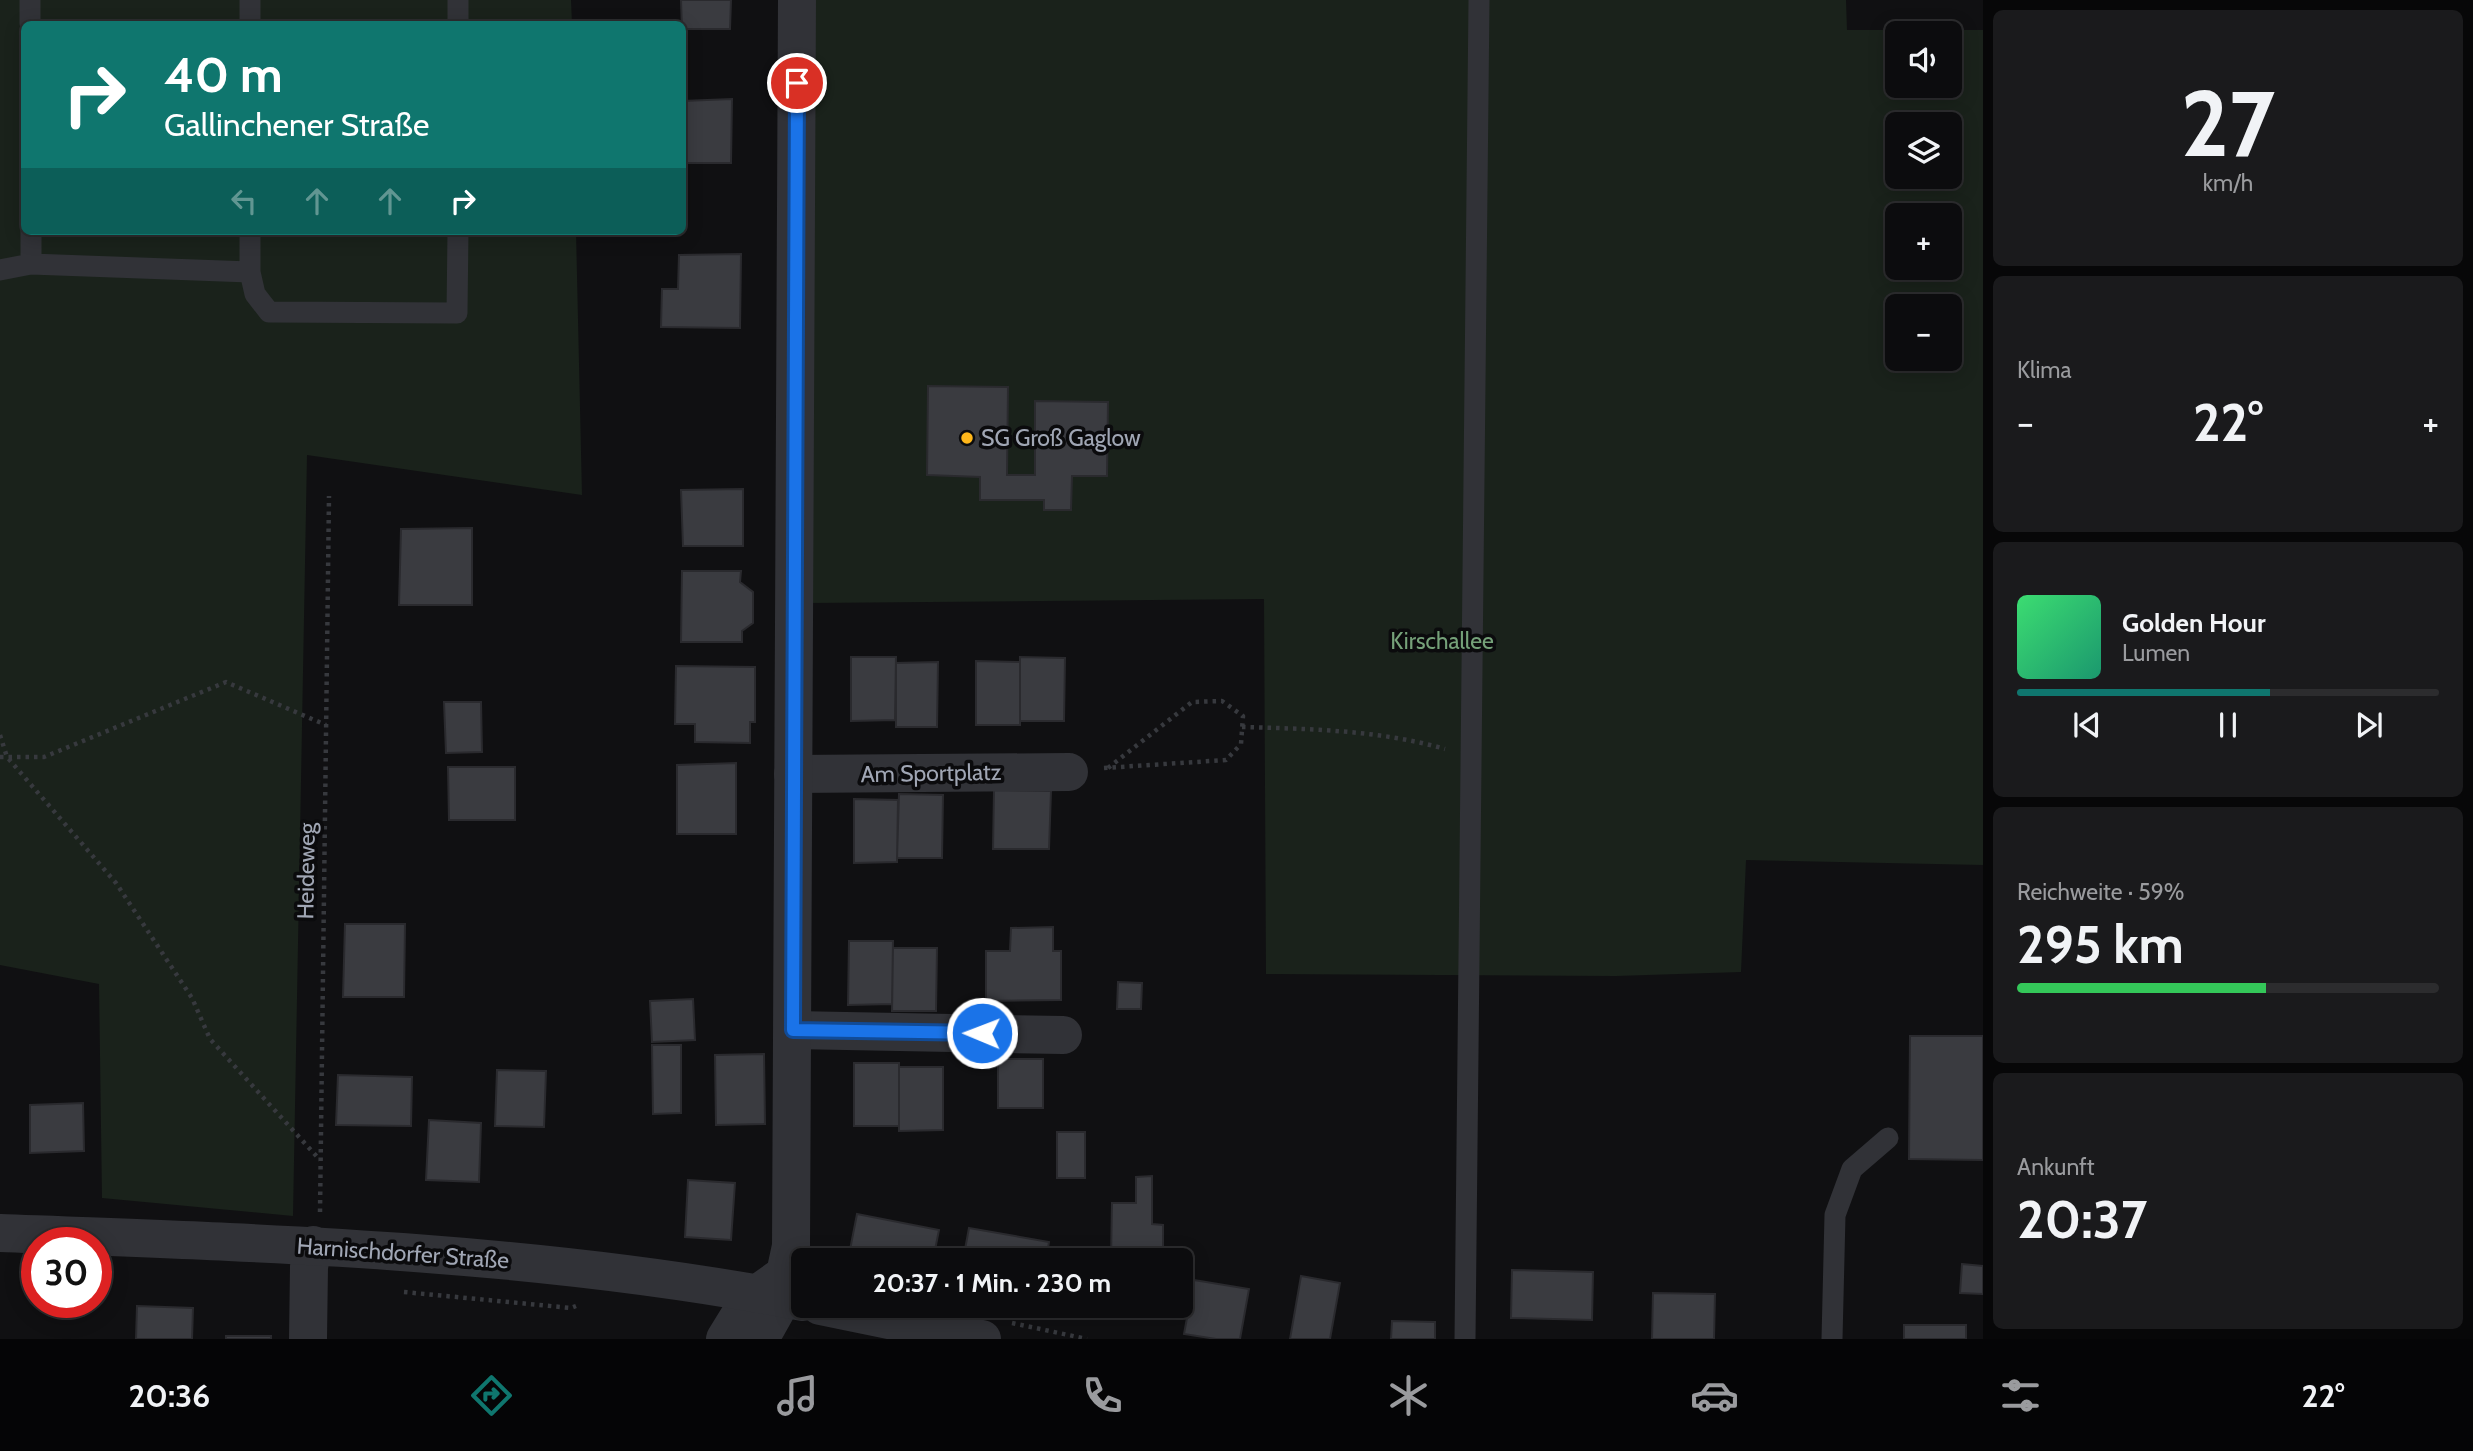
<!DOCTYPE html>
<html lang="de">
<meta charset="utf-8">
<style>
body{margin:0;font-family:Cabin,sans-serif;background:#1a1a1c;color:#f1f3f6;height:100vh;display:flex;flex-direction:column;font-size:26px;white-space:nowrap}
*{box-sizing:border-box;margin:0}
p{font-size:23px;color:#9a9b9e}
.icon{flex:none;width:38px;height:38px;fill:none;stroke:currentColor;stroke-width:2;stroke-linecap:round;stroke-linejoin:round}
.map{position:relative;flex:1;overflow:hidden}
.panel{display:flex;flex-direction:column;gap:10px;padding:10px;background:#070708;width:490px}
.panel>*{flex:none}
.guide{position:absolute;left:21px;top:21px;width:665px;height:214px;border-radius:10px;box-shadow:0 4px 18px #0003,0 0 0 2px #2c2c2e;background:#0f766e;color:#fff;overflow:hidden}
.controls{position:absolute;left:1885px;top:21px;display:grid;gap:14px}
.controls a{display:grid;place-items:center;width:77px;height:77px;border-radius:10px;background:#0c0c0e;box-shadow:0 4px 18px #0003,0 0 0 2px #2c2c2e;font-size:35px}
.speed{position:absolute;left:21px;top:1227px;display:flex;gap:14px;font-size:35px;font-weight:700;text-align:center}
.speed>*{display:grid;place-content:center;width:91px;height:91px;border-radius:50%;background:#0c0c0e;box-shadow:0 4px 18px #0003,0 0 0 2px #2c2c2e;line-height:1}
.speed .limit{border:10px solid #d22;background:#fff;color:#111}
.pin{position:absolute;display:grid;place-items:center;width:60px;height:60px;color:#fff;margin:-30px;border:4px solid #fff;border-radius:50%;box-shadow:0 2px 7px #0007}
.me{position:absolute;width:77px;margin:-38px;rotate:271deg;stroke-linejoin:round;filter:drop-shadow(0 0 5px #0008)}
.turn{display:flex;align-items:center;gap:24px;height:147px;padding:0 28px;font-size:32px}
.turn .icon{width:91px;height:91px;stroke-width:2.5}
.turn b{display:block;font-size:49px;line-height:60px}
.lanes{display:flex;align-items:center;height:66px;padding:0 28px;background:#0003;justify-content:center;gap:35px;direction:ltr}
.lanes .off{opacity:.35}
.big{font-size:52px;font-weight:700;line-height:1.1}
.panel .card{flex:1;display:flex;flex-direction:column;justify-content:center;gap:10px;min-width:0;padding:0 24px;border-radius:10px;background:#1a1a1c}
.panel .dial{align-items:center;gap:0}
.dial b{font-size:91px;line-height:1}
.song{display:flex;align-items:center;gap:21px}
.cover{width:84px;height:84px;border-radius:10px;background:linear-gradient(135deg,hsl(140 70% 55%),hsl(160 70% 35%))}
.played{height:7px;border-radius:4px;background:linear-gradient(90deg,#0f766e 60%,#2c2c2e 60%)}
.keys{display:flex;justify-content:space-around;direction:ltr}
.heat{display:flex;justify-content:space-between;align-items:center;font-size:38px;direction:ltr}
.charge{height:10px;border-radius:5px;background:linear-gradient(90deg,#34c759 59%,#2c2c2e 0)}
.trip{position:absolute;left:791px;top:1248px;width:402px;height:70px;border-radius:10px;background:#0c0c0e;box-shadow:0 4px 18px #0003,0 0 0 2px #2c2c2e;font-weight:700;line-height:70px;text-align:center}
.tabs{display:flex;height:112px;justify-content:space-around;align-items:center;background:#050506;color:#9a9b9e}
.tabs .icon{width:49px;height:49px}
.tabs .current{color:#0f766e}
.tabs b{font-size:32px;color:#f1f3f6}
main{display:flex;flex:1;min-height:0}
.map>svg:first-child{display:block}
</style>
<main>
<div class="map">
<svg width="1983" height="1339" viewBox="0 0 1983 1339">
<rect width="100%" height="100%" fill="#101012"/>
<path fill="#1a221b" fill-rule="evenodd" d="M0,0H571L572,24H24V231H576L582,495L307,455L293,1216L102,1198L99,984L0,965Z
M814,0H1846L1847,30H1983V865L1746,860L1741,972L1616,976L1266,974L1264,599L810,603ZM1897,33H1950V86H1897ZM1897,124H1950V177H1897ZM1897,215H1950V268H1897ZM1897,306H1950V359H1897Z"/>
<path fill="#3a3b40" stroke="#2a2a2e" stroke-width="2" d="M681,0H731L730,29H682Z
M732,99L731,163H682V101Z
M741,254L740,328L661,327L662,289H678L679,255Z
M928,386L1008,387L1007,475H1035V401L1108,402L1107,476H1072L1071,510H1044V500H980V477L927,475Z
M743,489V546H683L681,490Z
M472,528V605H399L401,529Z
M682,571H741L740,582L753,592V623L742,631V642H681Z
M851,657H896L895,720L851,721Z
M1020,657L1065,658L1064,721H1020Z
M976,661L1020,662V725H976Z
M938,662L937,727H896V663Z
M676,666L755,667V722H750V743L695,742V724H675Z
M444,702H481L482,752L446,753Z
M736,763V834H677V765Z
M448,767H515V820H449Z
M994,790L1051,791L1049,849H993Z
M899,794L943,795L942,858H897Z
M854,799L898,800L897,862L854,863Z
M345,924H405L404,997H343Z
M1053,927V951H1061V1000L986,1001V951H1010L1011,928Z
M849,941H893L892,1004L848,1005Z
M893,948H937L936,1011H892Z
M1118,982L1142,983L1141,1009H1117Z
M693,999L695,1040L652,1042L650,1001Z
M1910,1036H1983V1160L1909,1159Z
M652,1045H681V1113L653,1114Z
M764,1054L765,1124L716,1125L715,1055Z
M998,1059H1043V1108H998Z
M854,1063H899V1126H854Z
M899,1067H943V1130L899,1131Z
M497,1070L546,1071L544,1127L495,1126Z
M338,1075L412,1077L411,1126L336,1125Z
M83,1103L84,1151L30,1153V1105Z
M429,1120L481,1123L479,1182L426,1180Z
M1057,1132H1085V1178H1057Z
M1152,1176V1224L1163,1225V1260H1111L1112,1203H1136V1177Z
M688,1180L735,1183L731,1240L685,1237Z
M857,1214L939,1230L933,1260H848Z
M969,1228L1049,1242L1046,1260H963Z
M1962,1264L1983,1266V1294L1960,1293Z
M1512,1270L1593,1272L1592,1320L1511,1318Z
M1301,1276L1340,1283L1330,1339H1290Z
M1194,1280L1249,1289L1240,1339H1216L1184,1334Z
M1653,1293L1715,1294L1714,1339H1652Z
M137,1306L193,1308L192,1339H136Z
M1392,1321L1435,1322V1339H1391Z
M1904,1325H1966V1339H1904Z
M226,1336H271V1339H226Z"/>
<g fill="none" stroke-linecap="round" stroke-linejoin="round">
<path stroke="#37393e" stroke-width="4.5" stroke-dasharray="3.5 5" stroke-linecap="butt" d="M1242,727C1311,729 1379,730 1445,749
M0,735L7,757L116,883L192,998L210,1039L320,1160
M0,757H44L226,682L326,725
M1104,768L1226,760L1241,744L1243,716L1222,701L1192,702L1108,768
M320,1212L329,496
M404,1292L571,1308L576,1306
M1012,1323L1087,1339"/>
<path stroke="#313237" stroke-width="21" d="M30,0V24
M250,0V24
M458,24V0
M31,231V264
M250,231V272
M0,270L31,264L250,272L255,294L269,312L457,313L458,231
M1465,1339L1479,0
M1832,1339L1835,1215L1852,1169L1888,1138"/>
<path stroke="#313237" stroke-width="38" d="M793,774L1069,772
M793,1030L1063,1035
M308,1339L309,1267L313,1245
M725,1339L741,1313L757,1294
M760,1339L783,1298"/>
<path stroke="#313237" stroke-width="38" d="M0,1233C269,1243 539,1251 803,1302
M757,1294L785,1274L791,1246L797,0
M820,1306L982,1339"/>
</g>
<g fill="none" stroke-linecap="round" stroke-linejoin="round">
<g stroke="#114b97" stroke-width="18">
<path id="route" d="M797,83L793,1030L982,1033"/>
</g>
<use href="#route" stroke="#1a73e8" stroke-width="12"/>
</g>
<circle fill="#ffb71b" stroke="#0b0b0d" stroke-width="2.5" cx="967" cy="438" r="7"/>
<g text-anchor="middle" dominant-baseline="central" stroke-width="7" stroke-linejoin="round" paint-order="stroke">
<g font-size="23" fill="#a0a6b4" stroke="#0b0b0d" text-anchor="start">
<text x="981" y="438">SG Groß Gaglow</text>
</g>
<g font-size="23" fill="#75a179" stroke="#0b0b0d">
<text x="1442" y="641">Kirschallee</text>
</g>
<g font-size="23" fill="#a0a6b4" stroke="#0b0b0d">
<text transform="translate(931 773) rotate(-1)">Am Sportplatz</text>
<text transform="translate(306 871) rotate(-89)">Heideweg</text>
<text transform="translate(403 1253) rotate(4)">Harnischdorfer Straße</text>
</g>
</g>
</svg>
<div class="controls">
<a><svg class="icon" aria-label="sound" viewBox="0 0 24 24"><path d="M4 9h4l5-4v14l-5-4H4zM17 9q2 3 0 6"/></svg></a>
<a><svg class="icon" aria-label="layers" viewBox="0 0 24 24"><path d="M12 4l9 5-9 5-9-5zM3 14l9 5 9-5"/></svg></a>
<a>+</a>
<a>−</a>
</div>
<div class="speed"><div class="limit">30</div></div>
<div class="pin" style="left:797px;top:83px;background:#d93025"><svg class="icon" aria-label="arrive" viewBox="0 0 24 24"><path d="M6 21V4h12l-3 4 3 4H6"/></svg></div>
<svg class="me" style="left:982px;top:1033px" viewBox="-20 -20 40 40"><circle r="17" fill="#1a73e8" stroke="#fff" stroke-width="3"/><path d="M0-11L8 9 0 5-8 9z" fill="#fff"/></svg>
<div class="trip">20:37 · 1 Min. · 230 m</div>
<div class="guide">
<div class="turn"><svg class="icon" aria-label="right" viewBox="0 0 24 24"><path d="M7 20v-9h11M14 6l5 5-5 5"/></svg><div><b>40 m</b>Gallinchener Straße</div></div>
<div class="lanes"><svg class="icon off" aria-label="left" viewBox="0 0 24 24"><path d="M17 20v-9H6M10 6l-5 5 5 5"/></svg><svg class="icon off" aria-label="ahead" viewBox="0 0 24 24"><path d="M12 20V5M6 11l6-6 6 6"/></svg><svg class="icon off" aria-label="ahead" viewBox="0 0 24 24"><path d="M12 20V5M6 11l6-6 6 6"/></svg><svg class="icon" aria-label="right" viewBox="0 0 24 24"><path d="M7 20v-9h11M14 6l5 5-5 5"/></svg></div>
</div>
</div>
<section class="panel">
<div class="card dial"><b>27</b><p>km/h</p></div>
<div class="card"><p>Klima</p>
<div class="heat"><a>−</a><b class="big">22°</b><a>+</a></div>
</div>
<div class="card">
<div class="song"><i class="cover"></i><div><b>Golden Hour</b><p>Lumen</p></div></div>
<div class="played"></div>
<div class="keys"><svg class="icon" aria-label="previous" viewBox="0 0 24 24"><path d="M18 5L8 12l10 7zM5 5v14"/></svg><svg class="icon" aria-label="pause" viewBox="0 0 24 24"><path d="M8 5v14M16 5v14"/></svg><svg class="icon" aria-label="next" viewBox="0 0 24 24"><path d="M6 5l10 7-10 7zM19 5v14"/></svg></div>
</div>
<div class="card"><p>Reichweite · 59%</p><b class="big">295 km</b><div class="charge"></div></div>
<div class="card"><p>Ankunft</p><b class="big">20:37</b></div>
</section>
</main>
<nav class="tabs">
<b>20:36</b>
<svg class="icon current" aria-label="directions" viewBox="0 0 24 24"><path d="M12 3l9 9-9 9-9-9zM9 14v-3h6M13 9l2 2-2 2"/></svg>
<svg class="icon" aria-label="music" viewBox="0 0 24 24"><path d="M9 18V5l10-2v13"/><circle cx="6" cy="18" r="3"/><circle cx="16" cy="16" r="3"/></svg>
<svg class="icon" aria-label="phone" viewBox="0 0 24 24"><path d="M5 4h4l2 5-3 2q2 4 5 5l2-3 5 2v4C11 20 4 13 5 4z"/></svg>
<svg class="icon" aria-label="climate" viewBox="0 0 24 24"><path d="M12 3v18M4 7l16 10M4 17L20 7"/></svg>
<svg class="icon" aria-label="car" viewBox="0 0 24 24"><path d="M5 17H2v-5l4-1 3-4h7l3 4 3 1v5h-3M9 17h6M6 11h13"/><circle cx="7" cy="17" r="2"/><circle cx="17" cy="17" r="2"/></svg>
<svg class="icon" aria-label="filters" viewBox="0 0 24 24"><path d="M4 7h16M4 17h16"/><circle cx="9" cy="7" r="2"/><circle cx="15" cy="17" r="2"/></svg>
<b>22°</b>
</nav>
